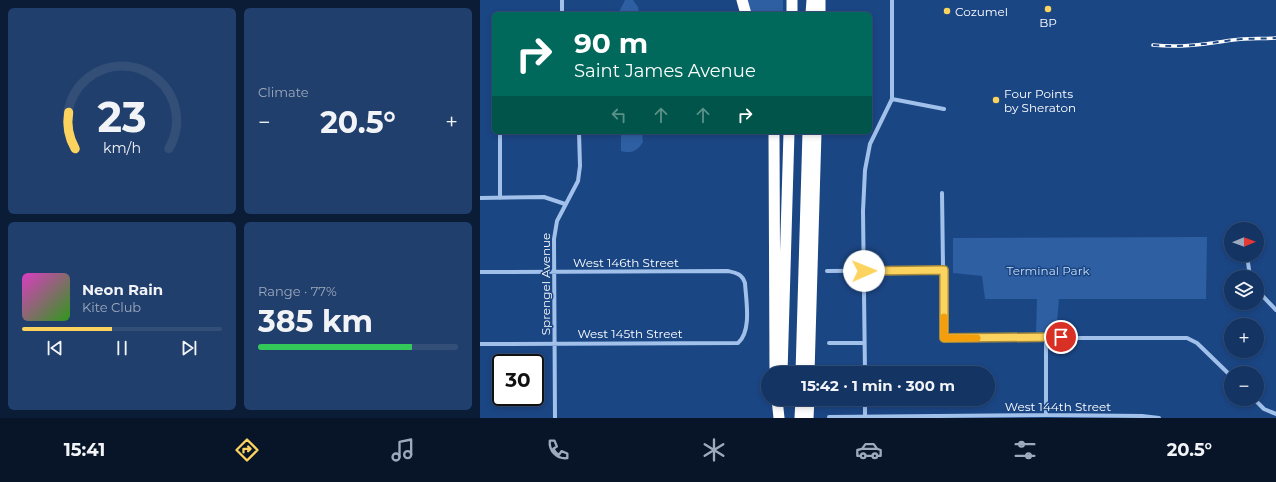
<!DOCTYPE html>
<meta charset="utf-8">
<style>
body{margin:0;font-family:Montserrat,sans-serif;background:#213f6c;color:#f1f3f6;height:100vh;display:flex;flex-direction:column;font-size:15px;white-space:nowrap}
*{box-sizing:border-box;margin:0}
p{font-size:13px;color:#9daabe}
.icon{flex:none;width:22px;height:22px;fill:none;stroke:currentColor;stroke-width:2;stroke-linecap:round;stroke-linejoin:round}
.map{position:relative;flex:1;overflow:hidden}
.details{display:flex;flex-direction:column;gap:8px;padding:8px;background:#0b1d36;width:480px}
.details>*{flex:none}
.banner{position:absolute;left:12px;top:12px;width:380px;height:122px;border-radius:6px;box-shadow:0 2px 6px #0003,0 0 0 1px #334f78;background:#00695c;color:#fff;overflow:hidden}
.needle{width:26px;rotate:89deg}
.tools{position:absolute;left:744px;top:222px;display:grid;gap:8px}
.tools a{display:grid;place-items:center;width:40px;height:40px;border-radius:50%;background:#143463;box-shadow:0 2px 6px #0003,0 0 0 1px #334f78;font-size:20px}
.speed{position:absolute;left:12px;top:354px;display:flex;gap:8px;font-size:20px;font-weight:700;text-align:center}
.speed>*{display:grid;place-content:center;width:52px;height:52px;border-radius:50%;background:#143463;box-shadow:0 2px 6px #0003,0 0 0 1px #334f78;line-height:1}
.speed .limit{border:2px solid #111;border-radius:6px;background:#fff;color:#111}
.pin{position:absolute;display:grid;place-items:center;width:34px;height:34px;color:#fff;margin:-17px;border:2px solid #fff;border-radius:50%;box-shadow:0 1px 4px #0007}
.me{position:absolute;width:44px;margin:-22px;rotate:89deg;stroke-linejoin:round;filter:drop-shadow(0 0 3px #0008)}
.turn{display:flex;align-items:center;gap:14px;height:84px;padding:0 16px;font-size:18px}
.turn .icon{width:52px;height:52px;stroke-width:2.5}
.turn b{display:block;font-size:28px;line-height:34px}
.lanes{display:flex;align-items:center;height:38px;padding:0 16px;background:#0003;justify-content:center;gap:20px;direction:ltr}
.lanes .off{opacity:.35}
.big{font-size:30px;font-weight:700;line-height:1.1}
.details .widget{flex:1;display:flex;flex-direction:column;justify-content:center;gap:6px;min-width:0;padding:0 14px;border-radius:6px;background:#213f6c}
.details .dial{align-items:center;gap:0}
.dial svg{height:104px;overflow:visible;fill:none;stroke:#334f78;stroke-width:7;stroke-linecap:round;text-anchor:middle}
.dial text{fill:#f1f3f6;stroke:none}
.song{display:flex;align-items:center;gap:12px}
.cover{width:48px;height:48px;border-radius:6px;background:linear-gradient(135deg,hsl(310 70% 55%),hsl(110 70% 35%))}
.played{height:4px;border-radius:2px;background:linear-gradient(90deg,#fcd35e 45%,#334f78 45%)}
.keys{display:flex;justify-content:space-around;direction:ltr}
.heat{display:flex;justify-content:space-between;align-items:center;font-size:22px;direction:ltr}
.charge{height:6px;border-radius:3px;background:linear-gradient(90deg,#34c759 77%,#334f78 0)}
.details .tiles{flex:1;display:grid;gap:8px;grid-template-columns:repeat(2,1fr)}
.trip{position:absolute;left:281px;top:366px;width:234px;height:40px;border-radius:20px;background:#143463;box-shadow:0 2px 6px #0003,0 0 0 1px #334f78;font-weight:700;line-height:40px;text-align:center}
.tab-bar{display:flex;height:64px;justify-content:space-around;align-items:center;background:#081528;color:#9daabe}
.tab-bar .icon{width:28px;height:28px}
.tab-bar .selected{color:#fcd35e}
.tab-bar b{font-size:18px;color:#f1f3f6}
main{display:flex;flex:1;min-height:0}
.map>svg:first-child{display:block}
</style>
<main>
<section class="details">
<div class="tiles">
<div class="widget dial"><svg viewBox="0 0 100 80">
<path d="M14 69A42 42 0 1 1 86 69"/>
<path d="M14 69A42 42 0 0 1 9 41" stroke="#fcd35e"/>
<text x="50" y="56" font-size="32" font-weight="700">23</text>
<text x="50" y="72" font-size="11">km/h</text>
</svg></div>
<div class="widget"><p>Climate</p>
<div class="heat"><a>−</a><b class="big">20.5°</b><a>+</a></div>
</div>
<div class="widget">
<div class="song"><i class="cover"></i><div><b>Neon Rain</b><p>Kite Club</p></div></div>
<div class="played"></div>
<div class="keys"><svg class="icon" aria-label="previous" viewBox="0 0 24 24"><path d="M18 5L8 12l10 7zM5 5v14"/></svg><svg class="icon" aria-label="pause" viewBox="0 0 24 24"><path d="M8 5v14M16 5v14"/></svg><svg class="icon" aria-label="next" viewBox="0 0 24 24"><path d="M6 5l10 7-10 7zM19 5v14"/></svg></div>
</div>
<div class="widget"><p>Range · 77%</p><b class="big">385 km</b><div class="charge"></div></div>
</div>
</section>
<div class="map">
<svg width="796" height="418" viewBox="0 0 796 418">
<rect width="100%" height="100%" fill="#1b4684"/>
<path fill="#2e5fa2" d="M145,0H153L158,7L159,14H138Z
M265,0H303V14H270Z
M141,132H162L163,142C157,151 152,154 141,151Z
M727,237L726,299H579L576,333H556L557,299H505L502,276L473,273V238Z"/>
<g fill="none" stroke-linecap="round" stroke-linejoin="round">
<path stroke="#a1c1eb" stroke-width="4" d="M82,14V0
M412,99L464,109
M20,132V198
M462,193L464,338H707L717,343L751,376
M0,198L64,197L85,204
M767,255L770,277
M347,271L464,270
M0,272L248,271C257,273 262,274 265,283C266,300 272,331 258,343L0,344
M777,290L796,310
M566,337V415
M349,343H384
M385,373L383,211L385,170L390,144L412,99V0
M385,399V418
M774,399L784,409L796,414
M349,417L566,415L662,416L679,418
M75,418L74,239L77,221L98,181L100,166L99,132"/>
<path stroke="#fff" stroke-width="11" d="M262,0L266,14
M312,14V0
M331,14L332,0
M340,14V0
M294,132L295,371
M302,373L309,132
M321,373L328,132
M329,373L336,132
M297,399L299,418
M320,418L321,399
M328,418L329,399"/>
<g stroke="#fff" stroke-width="3.5">
<path id="rail" d="M673,45C703,48 724,44 753,40C767,38 782,39 796,38"/>
</g>
<use href="#rail" stroke="#1b4684" stroke-width="2" stroke-dasharray="6" stroke-linecap="butt"/>
</g>
<g fill="none" stroke-linecap="round" stroke-linejoin="round">
<g stroke="#a4893d" stroke-width="10">
<path id="route" d="M384,271L464,270V338L581,337"/>
</g>
<use href="#route" stroke="#fcd35e" stroke-width="7"/>
<path stroke="#f59e0b" stroke-width="7" d="M464,317V338H497"/>
</g>
<g fill="#fcd35e" stroke="#1b4684" stroke-width="1.5">
<circle cx="568" cy="9" r="4"/>
<circle cx="467" cy="11" r="4"/>
<circle cx="516" cy="100" r="4"/>
</g>
<g text-anchor="middle" dominant-baseline="central" stroke-width="3" stroke-linejoin="round" paint-order="stroke">
<g font-size="12" fill="#fff" stroke="#1b4684" text-anchor="start">
<text x="475" y="11">Cozumel</text>
<text x="568" y="22" text-anchor="middle">BP</text>
<text x="524" y="93">Four Points<tspan x="524" dy="14">by Sheraton</tspan></text>
</g>
<g font-size="12" fill="#fff" stroke="#1b4684">
<text x="146" y="262">West 146th Street</text>
<text transform="translate(65 284) rotate(-90)">Sprengel Avenue</text>
<text x="150" y="333">West 145th Street</text>
<text x="578" y="406">West 144th Street</text>
</g>
<g font-size="12" fill="#c6dbf8" stroke="#1b4684">
<text x="568" y="270">Terminal Park</text>
</g>
</g>
</svg>
<div class="tools">
<a><svg class="needle" viewBox="-14 -14 28 28"><path d="M0-13l5 13h-10z" fill="#e53935"/><path d="M0 13l5-13h-10z" fill="#9daabe"/></svg></a>
<a><svg class="icon" aria-label="layers" viewBox="0 0 24 24"><path d="M12 4l9 5-9 5-9-5zM3 14l9 5 9-5"/></svg></a>
<a>+</a>
<a>−</a>
</div>
<div class="speed"><div class="limit">30</div></div>
<div class="pin" style="left:581px;top:337px;background:#d93025"><svg class="icon" aria-label="arrive" viewBox="0 0 24 24"><path d="M6 21V4h12l-3 4 3 4H6"/></svg></div>
<svg class="me" style="left:384px;top:271px" viewBox="-20 -20 40 40"><circle r="19" fill="#fff"/><path d="M0-13L10 11 0 6-10 11z" fill="#fcd35e"/></svg>
<div class="trip">15:42 · 1 min · 300 m</div>
<div class="banner">
<div class="turn"><svg class="icon" aria-label="right" viewBox="0 0 24 24"><path d="M7 20v-9h11M14 6l5 5-5 5"/></svg><div><b>90 m</b>Saint James Avenue</div></div>
<div class="lanes"><svg class="icon off" aria-label="left" viewBox="0 0 24 24"><path d="M17 20v-9H6M10 6l-5 5 5 5"/></svg><svg class="icon off" aria-label="ahead" viewBox="0 0 24 24"><path d="M12 20V5M6 11l6-6 6 6"/></svg><svg class="icon off" aria-label="ahead" viewBox="0 0 24 24"><path d="M12 20V5M6 11l6-6 6 6"/></svg><svg class="icon" aria-label="right" viewBox="0 0 24 24"><path d="M7 20v-9h11M14 6l5 5-5 5"/></svg></div>
</div>
</div>
</main>
<nav class="tab-bar">
<b>15:41</b>
<svg class="icon selected" aria-label="directions" viewBox="0 0 24 24"><path d="M12 3l9 9-9 9-9-9zM9 14v-3h6M13 9l2 2-2 2"/></svg>
<svg class="icon" aria-label="music" viewBox="0 0 24 24"><path d="M9 18V5l10-2v13"/><circle cx="6" cy="18" r="3"/><circle cx="16" cy="16" r="3"/></svg>
<svg class="icon" aria-label="phone" viewBox="0 0 24 24"><path d="M5 4h4l2 5-3 2q2 4 5 5l2-3 5 2v4C11 20 4 13 5 4z"/></svg>
<svg class="icon" aria-label="climate" viewBox="0 0 24 24"><path d="M12 3v18M4 7l16 10M4 17L20 7"/></svg>
<svg class="icon" aria-label="car" viewBox="0 0 24 24"><path d="M5 17H2v-5l4-1 3-4h7l3 4 3 1v5h-3M9 17h6M6 11h13"/><circle cx="7" cy="17" r="2"/><circle cx="17" cy="17" r="2"/></svg>
<svg class="icon" aria-label="filters" viewBox="0 0 24 24"><path d="M4 7h16M4 17h16"/><circle cx="9" cy="7" r="2"/><circle cx="15" cy="17" r="2"/></svg>
<b>20.5°</b>
</nav>
